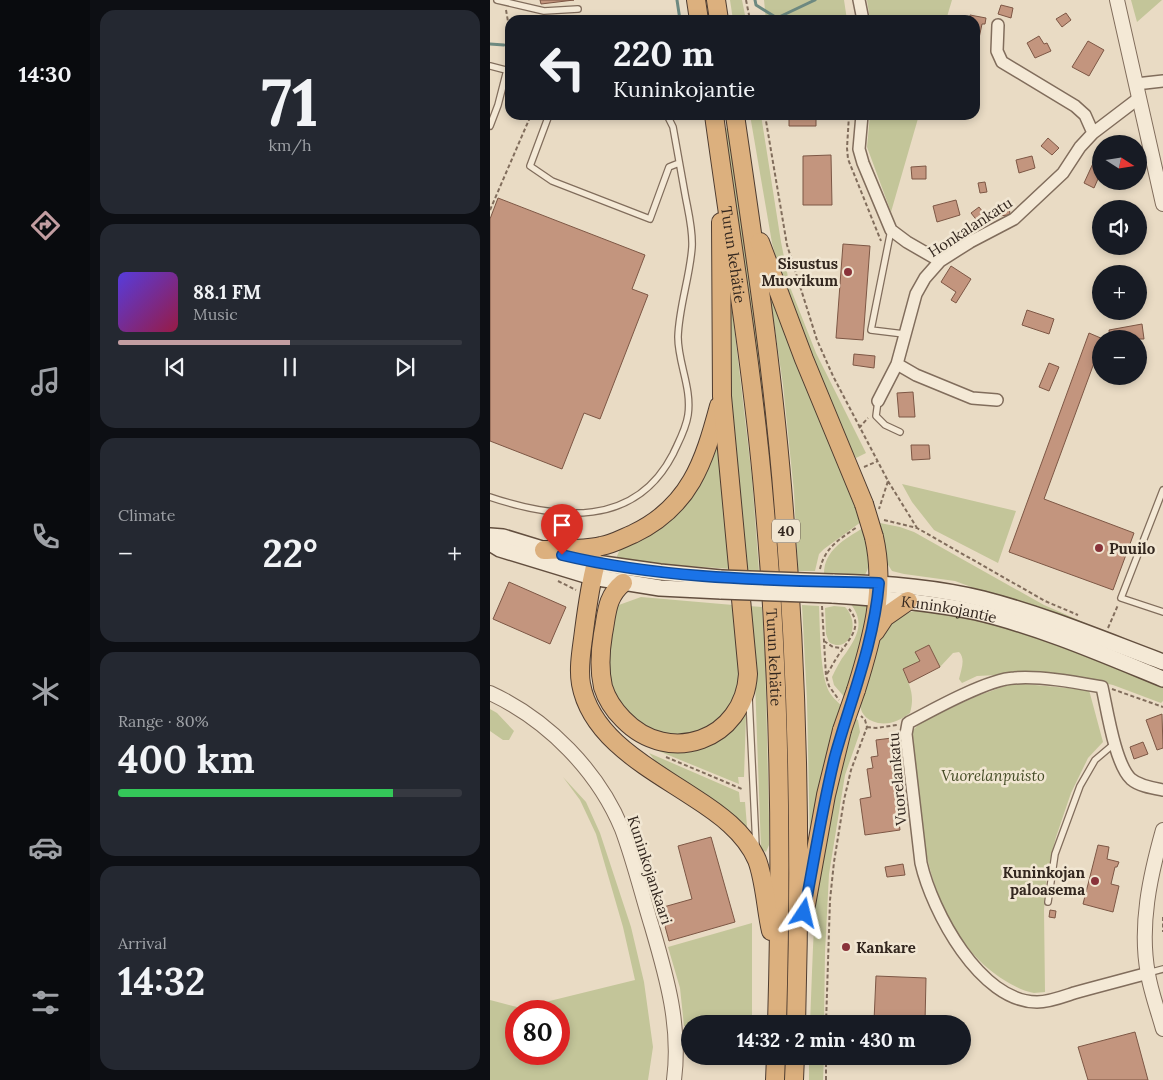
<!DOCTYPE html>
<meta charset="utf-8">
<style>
body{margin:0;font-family:Lora,serif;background:#242831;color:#f1f3f6;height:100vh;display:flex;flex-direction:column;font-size:19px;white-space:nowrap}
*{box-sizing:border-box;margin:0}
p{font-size:16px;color:#9ea1a6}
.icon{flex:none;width:28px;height:28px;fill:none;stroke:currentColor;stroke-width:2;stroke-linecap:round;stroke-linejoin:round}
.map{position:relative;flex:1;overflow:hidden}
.drawer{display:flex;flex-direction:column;gap:10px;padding:10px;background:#0d0f14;width:400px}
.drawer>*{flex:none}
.hud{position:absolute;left:15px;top:15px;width:475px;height:105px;border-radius:15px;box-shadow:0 2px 8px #0003;background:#171b24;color:#f1f3f6;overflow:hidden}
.needle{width:32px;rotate:102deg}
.fabs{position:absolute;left:602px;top:135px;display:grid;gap:10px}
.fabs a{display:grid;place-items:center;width:55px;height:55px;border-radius:50%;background:#171b24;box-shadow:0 2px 8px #0003;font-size:25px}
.speed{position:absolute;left:15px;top:1000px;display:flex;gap:10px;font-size:25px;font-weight:700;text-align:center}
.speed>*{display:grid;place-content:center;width:65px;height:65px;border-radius:50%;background:#171b24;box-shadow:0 2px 8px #0003;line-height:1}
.speed .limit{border:8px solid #d22;background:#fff;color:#111}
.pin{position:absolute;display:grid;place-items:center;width:42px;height:42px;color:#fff;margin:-51px -21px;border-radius:50% 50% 50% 0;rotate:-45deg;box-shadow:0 0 5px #0007}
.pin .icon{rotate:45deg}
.me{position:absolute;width:55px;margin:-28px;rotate:10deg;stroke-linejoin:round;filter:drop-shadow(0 0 4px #0008)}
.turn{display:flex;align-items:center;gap:18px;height:105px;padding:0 25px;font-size:22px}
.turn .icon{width:65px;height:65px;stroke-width:2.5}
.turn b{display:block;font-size:35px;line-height:42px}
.big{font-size:38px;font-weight:800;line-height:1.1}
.drawer .widget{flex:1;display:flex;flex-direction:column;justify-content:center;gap:8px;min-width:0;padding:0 18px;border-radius:15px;background:#242831}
.drawer .dial{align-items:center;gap:0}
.dial b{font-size:65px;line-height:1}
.song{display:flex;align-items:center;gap:15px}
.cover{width:60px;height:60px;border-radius:8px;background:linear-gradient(135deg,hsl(250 70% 55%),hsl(340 70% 35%))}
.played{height:5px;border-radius:2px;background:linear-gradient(90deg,#c29da1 50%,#363941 50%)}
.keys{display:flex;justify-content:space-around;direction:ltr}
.heat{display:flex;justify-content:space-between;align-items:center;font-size:28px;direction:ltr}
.charge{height:8px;border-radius:4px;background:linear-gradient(90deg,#34c759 80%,#363941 0)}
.trip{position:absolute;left:191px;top:1015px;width:290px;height:50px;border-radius:25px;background:#171b24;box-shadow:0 2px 8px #0003;font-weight:800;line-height:50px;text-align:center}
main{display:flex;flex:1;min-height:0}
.menu{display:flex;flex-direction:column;width:90px;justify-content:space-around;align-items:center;background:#090b0e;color:#9ea1a6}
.menu .icon{width:35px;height:35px}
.menu .current{color:#c29da1}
.menu b{font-size:22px;color:#f1f3f6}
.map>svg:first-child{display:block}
</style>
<main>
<nav class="menu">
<b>14:30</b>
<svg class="icon current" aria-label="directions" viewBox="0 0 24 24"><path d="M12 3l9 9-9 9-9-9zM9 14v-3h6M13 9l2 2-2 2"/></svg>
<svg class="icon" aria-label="music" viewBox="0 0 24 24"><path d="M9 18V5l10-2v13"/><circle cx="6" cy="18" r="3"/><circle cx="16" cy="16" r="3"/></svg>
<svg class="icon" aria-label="phone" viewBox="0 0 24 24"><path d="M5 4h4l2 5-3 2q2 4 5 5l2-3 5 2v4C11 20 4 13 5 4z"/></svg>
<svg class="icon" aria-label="climate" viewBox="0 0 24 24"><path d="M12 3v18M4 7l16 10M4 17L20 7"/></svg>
<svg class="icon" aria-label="car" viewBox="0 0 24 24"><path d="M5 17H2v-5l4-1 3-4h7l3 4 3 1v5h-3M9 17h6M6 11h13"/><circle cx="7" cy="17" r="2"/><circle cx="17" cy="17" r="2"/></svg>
<svg class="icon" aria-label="filters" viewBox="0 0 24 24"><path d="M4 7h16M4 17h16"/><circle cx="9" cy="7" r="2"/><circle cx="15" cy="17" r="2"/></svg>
</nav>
<section class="drawer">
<div class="widget dial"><b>71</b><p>km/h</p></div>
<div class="widget">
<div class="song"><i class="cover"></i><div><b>88.1 FM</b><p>Music</p></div></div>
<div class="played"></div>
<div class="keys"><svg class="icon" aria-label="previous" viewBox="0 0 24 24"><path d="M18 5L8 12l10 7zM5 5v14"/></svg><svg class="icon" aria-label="pause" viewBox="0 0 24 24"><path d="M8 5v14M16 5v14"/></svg><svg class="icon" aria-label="next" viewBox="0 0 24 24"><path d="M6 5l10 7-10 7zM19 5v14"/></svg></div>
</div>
<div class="widget"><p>Climate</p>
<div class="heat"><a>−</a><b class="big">22°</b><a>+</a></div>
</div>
<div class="widget"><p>Range · 80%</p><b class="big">400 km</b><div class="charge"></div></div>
<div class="widget"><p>Arrival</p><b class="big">14:32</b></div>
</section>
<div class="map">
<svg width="673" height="1080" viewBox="0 0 673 1080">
<rect width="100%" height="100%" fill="#e9dbc4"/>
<path fill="#c3c599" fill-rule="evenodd" d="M240,0H252L256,20H243Z
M274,0H354L357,20H276Z
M377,0H462L456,20H380Z
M641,0H672L647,22Z
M260,115H271L291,242L300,287L326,353L376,453L366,458L343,417L294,288L282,243Z
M380,115H429L401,212L377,147Z
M236,128L240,131L276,402L291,571H285L234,129Z
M239,283L262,478L269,571L254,570L240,392Z
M279,289L363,491L371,522L334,549L329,554L325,571H308L304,492L293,385Z
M229,435L242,569L125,561L130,549L171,526Z
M412,484L526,511L508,563L444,530L422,502Z
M390,523L410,527L424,532L554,605L632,639L522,602L465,581L414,574L402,571L395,560Z
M373,528C379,542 383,561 375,575L366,577L334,574C334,550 355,539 373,528Z
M151,597L243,605C246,632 253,662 246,689C236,723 210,742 174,734C168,733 160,733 156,730C151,727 146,721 142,717C137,712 129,706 126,700C112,671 121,637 126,606Z
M360,603H378L379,610L357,700L344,685L342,677C346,669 350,660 356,653C368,635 375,622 360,603Z
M312,605L329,606C330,628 330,667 337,687C340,696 348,702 354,708L320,845L317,701Z
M259,606L272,607L275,654L279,819V845L276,852L271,849L264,653Z
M344,606L355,607C372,624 358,655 339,642L336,634L335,608Z
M288,609H294L301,817L298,1024H293Z
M430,610C445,612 460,613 475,615C540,627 611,661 673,686V701L671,703L623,685L605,681L527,674L487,676L472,683L469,679C471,670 476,659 469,652L463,653L450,667L439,645L425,652L430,661L413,670C420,685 425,696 420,713C410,720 401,725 388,723C354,715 377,676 384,654C387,646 389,631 395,626C405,617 417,612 430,610Z
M524,683L599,690L613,742L598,758L581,793L566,837L557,874L554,910L555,992C552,992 547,993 544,993C530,991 511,979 500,970C433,914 431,821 419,740L422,731L431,722L487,696Z
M0,709L7,713L24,731L19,740H13L0,731Z
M253,715H256L254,777H248L249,784L171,752L162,747L176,750Z
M363,717L368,720L370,732L355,775L339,874L335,952L334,1024H320C323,959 323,893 335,829C342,791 354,754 363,717Z
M159,753L249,792L250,802H255L258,838L222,801L166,762Z
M73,777L96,802L110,833L141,927L154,982L163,1047L158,1080H0V1000L31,1008L145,980L133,927L106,834L90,800ZM26,1011H69V1054H26Z
M262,923V1024H200V1026H194L190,988L178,947Z
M319,1056H334L333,1080H319Z"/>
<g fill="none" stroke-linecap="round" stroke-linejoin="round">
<path stroke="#6d8980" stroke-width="3" d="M187,0L190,20
M265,0L266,5L287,18L325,0
M0,44L14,45"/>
</g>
<path fill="#c3957e" stroke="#7d5745" d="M50,0H84L51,4Z
M511,5L523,8L521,18L508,14Z
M576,13L581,20L572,27L566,19Z
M480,15L496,18L495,24H492L488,43L485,42V20H479Z
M549,36L554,44L557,43L561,51L545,58L537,43Z
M598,41L614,50L599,76L582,67Z
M299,115H326V126H299Z
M558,138L569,148L562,155L551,146Z
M341,155L342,205H313V156Z
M542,156L545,168L529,173L526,160Z
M605,159L611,162V172L604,188L594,183Z
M436,166V179H422L421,167Z
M495,182L497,192L490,193L488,183Z
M8,198L155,255L142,289L158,295L110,419L94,413L72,469L0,441V219Z
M466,200L470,215L447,222L443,206Z
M519,204L520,215L507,216L506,206Z
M489,207L497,217L489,223L481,213Z
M353,244L380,246L373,340L346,338Z
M461,266L481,279L466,303L461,300L466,292L451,282Z
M537,310L564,319L559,334L532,325Z
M652,324L654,339H620L619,330Z
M599,333L613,339H611V344L554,499L644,533L623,590L519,552Z
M364,354L385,356L384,368L363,365Z
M559,363L569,367L559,391L549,387Z
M423,392L425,417H409L407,393Z
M421,445H439L440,459L422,460Z
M19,582L76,607L60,644L3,619Z
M439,645L450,667L419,683L413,669L430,661L425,652Z
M672,714L673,748L667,750L656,720Z
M402,738L406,767L402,768L410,830L375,835L370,799L381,797L377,769L383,768L381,757L388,756L386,740Z
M653,742L658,754L644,759L640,747Z
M221,837L245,922L179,941L170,908L202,899L188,846Z
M608,845L619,847L617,859L629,862L627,867H625L621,884L629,886L623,912L593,904Z
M413,864L415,875L397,877L395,867Z
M560,910L566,911L565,918L559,917Z
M386,976L436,978L435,1023L384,1021Z
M645,1032L658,1080H598L588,1047Z"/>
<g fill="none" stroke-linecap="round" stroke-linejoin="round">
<g stroke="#816d5c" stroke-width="8">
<path id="service" d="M7,0L54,11L88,9
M0,66L20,71
M59,115L40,166L62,181L160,219L179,167L189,163
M0,126L8,105L17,70
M401,230L381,330L414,334
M388,401L386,416L395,425L410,432
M673,490L631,598L673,612
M0,497C68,520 145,528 183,454C189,441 196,429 198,415C202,388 188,363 188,337C189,306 200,277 202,247C203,229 198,211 195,194C191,172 187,149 183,127L177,115
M259,698L266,846
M558,902L565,854L590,786L605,760L625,743
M658,973L673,969"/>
</g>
<g stroke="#816d5c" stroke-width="14">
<path id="minor" d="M369,0L373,20
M508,25L507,51L512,62L585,106L595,115L603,133
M646,84L673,81
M372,115L369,149L373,163L401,230L417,242L450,261
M407,364L426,375L482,398L507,400
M388,401L407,364L426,294L435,278L450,261L480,242L524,219L573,173L590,147L603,133L649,98
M658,973C633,980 609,986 584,993C572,997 559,1002 547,1002C490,1002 442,911 431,863L416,734L418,723C442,710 498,679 524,678C552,676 584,682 612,687C617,709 625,764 641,779C649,786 662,788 673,790"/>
</g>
<g stroke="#816d5c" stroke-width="16">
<path id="tertiary" d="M627,0L673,204
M0,693C58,720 108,771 132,829C144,861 152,895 162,927C177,978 191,1027 184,1080
M673,830C660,876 649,926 658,974C661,992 668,1011 673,1029"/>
</g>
<g stroke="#634f3f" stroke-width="18">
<g id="secondary">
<path d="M0,536L13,537L72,555L106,563L170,572L231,578"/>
<path d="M0,543L10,549L102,577L170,588L231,591"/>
<path d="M343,582C394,583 444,587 493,599C555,615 614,640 673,662"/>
<path id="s1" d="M342,595C390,598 439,602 486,612C550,627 612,654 673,679"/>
</g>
</g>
<g stroke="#4f3c30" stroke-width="20">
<g id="trunk">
<path d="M206,0L209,20"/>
<path d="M226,0L229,20"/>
<path id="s2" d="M224,115C242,247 264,378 275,511C290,681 292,853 287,1024"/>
<path d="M245,115C264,246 284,378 294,511C308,681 311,853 306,1024"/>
<path d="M270,242L314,359L374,504"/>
<path d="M54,550C73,549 93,550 111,546C123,544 133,538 143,534C200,507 214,462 229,406"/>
<path d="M106,563C100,585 97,608 94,631C92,648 88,667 91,684C101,739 161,769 203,797C228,813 255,832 267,860C275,881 276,910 281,931"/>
<path d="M133,583C116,597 117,614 113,634C110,652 109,669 113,687C117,700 124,710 133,719C179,767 254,740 258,674L232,396L231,222"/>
<path d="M385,632L395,617L418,601"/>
<path d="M366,690C382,639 396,590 384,537"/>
<path d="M316,905L336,795L352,730"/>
<path d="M285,1080L286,1056"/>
<path d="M304,1080L305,1056"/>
</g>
</g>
<path stroke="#816d5c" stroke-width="2" stroke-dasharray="4 2.5" stroke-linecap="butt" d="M256,0L260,20
M16,10L20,33
M16,102L20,109
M26,115L39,120
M275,115L297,245L327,340L343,376L398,481L389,509
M359,115L357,148L358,159L391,241
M0,210L41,115
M369,428L378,418
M374,467L388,461
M398,481L427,528
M394,520L427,528L555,601L588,615
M330,569C335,547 350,539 367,527
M68,581L86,590
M332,606L336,676L339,686L349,700
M618,628L628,605
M334,641L343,647L352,648
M337,674C342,666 346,658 352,650C361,637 373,625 359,609
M622,689L673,707
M377,727L386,728L407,725
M176,757L252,789
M673,917V932
M336,1024L340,900L344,862L354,800L361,770L377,727L375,720L371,716
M336,1080V1056"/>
<use href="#service" stroke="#f4e9d6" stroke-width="5.5"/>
<use href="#minor" stroke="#f4e9d6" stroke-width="11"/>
<use href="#tertiary" stroke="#f4e9d6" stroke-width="14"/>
<use href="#secondary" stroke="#f4e9d6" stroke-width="15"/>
<use href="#trunk" stroke="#dcb07e" stroke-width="18"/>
<g stroke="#634f3f" stroke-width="18" stroke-linecap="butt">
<path id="secondary-bridge" d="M231,578L343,582
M231,591L342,595"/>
</g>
<g stroke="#4f3c30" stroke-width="20" stroke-linecap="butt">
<path id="trunk-bridge" d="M374,504L384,537
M352,730L366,690"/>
</g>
<use href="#secondary-bridge" stroke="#f4e9d6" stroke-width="15"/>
<use href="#trunk-bridge" stroke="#dcb07e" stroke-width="18"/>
</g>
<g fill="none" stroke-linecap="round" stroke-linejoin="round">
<g stroke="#114b97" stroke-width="12">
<path id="route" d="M72,555C176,580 283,580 389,583C384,643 361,699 345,756C332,808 324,861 314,913"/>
</g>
<use href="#route" stroke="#1a73e8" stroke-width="9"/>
</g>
<g fill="#89333a" stroke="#f1e6d2" stroke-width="2">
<circle cx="358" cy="272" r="5"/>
<circle cx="609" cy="548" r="5"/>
<circle cx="605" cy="881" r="5"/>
<circle cx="356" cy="947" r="5"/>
</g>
<g text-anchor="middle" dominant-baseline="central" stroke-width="5" stroke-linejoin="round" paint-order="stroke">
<rect fill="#f1e6d2" stroke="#6c6055" stroke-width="1" x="282" y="519.5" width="28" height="23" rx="4"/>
<g font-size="14" font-weight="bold" fill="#33271f">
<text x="296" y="531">40</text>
</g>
<g font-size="15" fill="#33271f" stroke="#f1e6d2">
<text transform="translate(480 227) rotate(-33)">Honkalankatu</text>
<text stroke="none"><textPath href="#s2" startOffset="141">Turun kehätie</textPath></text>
<text stroke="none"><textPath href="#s1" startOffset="118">Kuninkojantie</textPath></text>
<text stroke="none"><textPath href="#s2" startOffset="546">Turun kehätie</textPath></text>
<text transform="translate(407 779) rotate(-95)">Vuorelankatu</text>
<text transform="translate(160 870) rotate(72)">Kuninkojankaari</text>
</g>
<g font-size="15" font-weight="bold" fill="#33271f" stroke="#f1e6d2" text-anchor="end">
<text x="348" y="263">Sisustus<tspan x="348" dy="17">Muovikum</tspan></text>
<text x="619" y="548" text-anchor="start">Puuilo</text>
<text x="595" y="872">Kuninkojan<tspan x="595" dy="17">paloasema</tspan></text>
<text x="366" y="947" text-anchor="start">Kankare</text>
</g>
<g font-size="15" font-style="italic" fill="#464d27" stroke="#f1e6d2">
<text x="503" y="775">Vuorelanpuisto</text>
</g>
</g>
</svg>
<div class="fabs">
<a><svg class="needle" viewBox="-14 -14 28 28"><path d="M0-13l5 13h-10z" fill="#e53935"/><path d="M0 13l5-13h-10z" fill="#9ea1a6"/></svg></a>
<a><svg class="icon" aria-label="sound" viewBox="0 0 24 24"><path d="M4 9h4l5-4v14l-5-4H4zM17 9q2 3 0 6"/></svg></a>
<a>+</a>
<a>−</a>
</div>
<div class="speed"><div class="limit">80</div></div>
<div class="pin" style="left:72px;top:555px;background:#d93025"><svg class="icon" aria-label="arrive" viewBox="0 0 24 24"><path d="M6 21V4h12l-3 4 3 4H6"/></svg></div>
<svg class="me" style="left:314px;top:913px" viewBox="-20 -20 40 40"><path d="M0-17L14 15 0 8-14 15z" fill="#1a73e8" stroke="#fff" stroke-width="4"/></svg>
<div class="trip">14:32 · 2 min · 430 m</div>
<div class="hud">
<div class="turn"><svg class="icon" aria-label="left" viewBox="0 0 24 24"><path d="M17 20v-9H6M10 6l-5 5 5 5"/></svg><div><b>220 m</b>Kuninkojantie</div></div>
</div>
</div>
</main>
